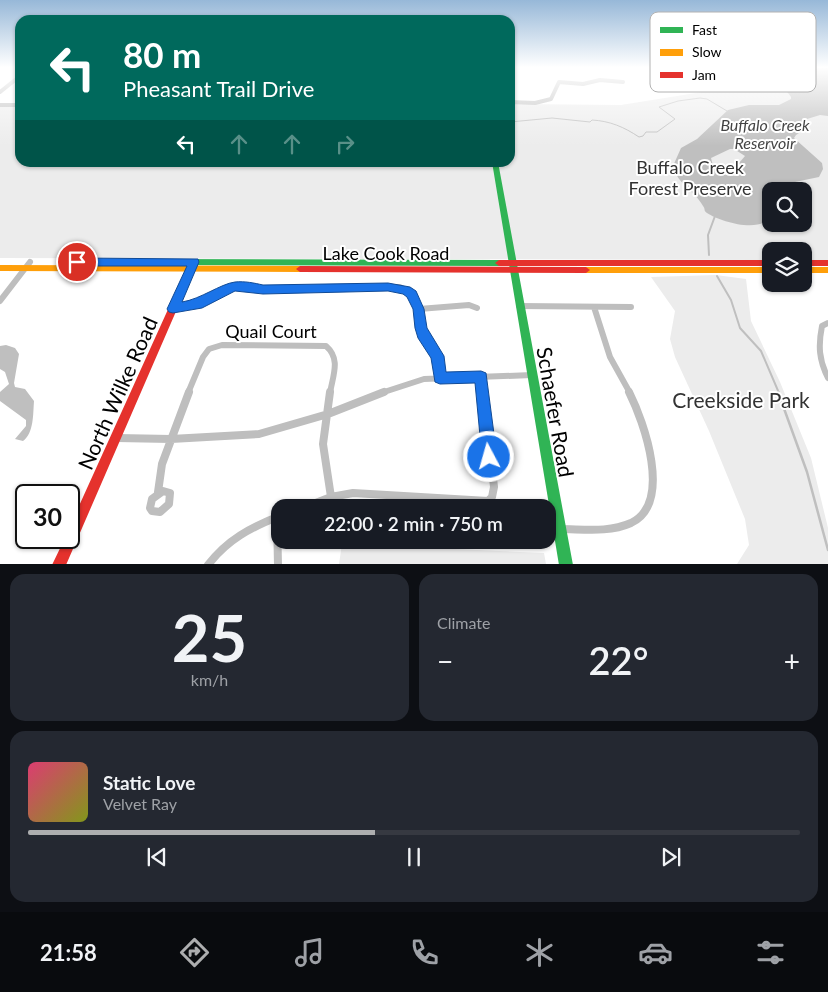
<!DOCTYPE html>
<meta charset="utf-8">
<style>
body{margin:0;font-family:Lato,sans-serif;background:#242831;color:#f1f3f6;height:100vh;display:flex;flex-direction:column;font-size:19px;white-space:nowrap}
*{box-sizing:border-box;margin:0}
p{font-size:16px;color:#9ea1a6}
.icon{flex:none;width:28px;height:28px;fill:none;stroke:currentColor;stroke-width:2;stroke-linecap:round;stroke-linejoin:round}
.map{position:relative;height:564px;overflow:hidden}
.side{display:flex;flex-direction:column;gap:10px;padding:10px;background:#0d0f14;flex:1}
.side>*{flex:none}
.banner{position:absolute;left:15px;top:15px;width:500px;height:152px;border-radius:15px;box-shadow:0 1px 4px #0004;background:#00695c;color:#fff;overflow:hidden}
.buttons{position:absolute;left:762px;top:182px;display:grid;gap:10px}
.buttons a{display:grid;place-items:center;width:50px;height:50px;border-radius:10px;background:#171b24;box-shadow:0 1px 4px #0004;font-size:25px}
.speed{position:absolute;left:15px;top:484px;display:flex;gap:10px;font-size:25px;font-weight:700;text-align:center}
.speed>*{display:grid;place-content:center;width:65px;height:65px;border-radius:50%;background:#171b24;box-shadow:0 1px 4px #0004;line-height:1}
.speed .limit{border:2px solid #111;border-radius:8px;background:#fff;color:#111}
.pin{position:absolute;display:grid;place-items:center;width:42px;height:42px;color:#fff;margin:-21px;border:2px solid #fff;border-radius:50%;box-shadow:0 1px 5px #0007}
.me{position:absolute;width:55px;margin:-28px;rotate:354deg;stroke-linejoin:round;filter:drop-shadow(0 0 4px #0008)}
.turn{display:flex;align-items:center;gap:18px;height:105px;padding:0 25px;font-size:22px}
.turn .icon{width:65px;height:65px;stroke-width:2.5}
.turn b{display:block;font-size:35px;line-height:42px}
.lanes{display:flex;align-items:center;height:48px;padding:0 25px;background:#0003;justify-content:center;gap:25px;direction:ltr}
.lanes .off{opacity:.35}
.big{font-size:38px;font-weight:600;line-height:1.1}
.side .widget{flex:1;display:flex;flex-direction:column;justify-content:center;gap:8px;min-width:0;padding:0 18px;border-radius:15px;background:#242831}
.side .dial{align-items:center;gap:0}
.dial b{font-size:65px;line-height:1}
.song{display:flex;align-items:center;gap:15px}
.cover{width:60px;height:60px;border-radius:8px;background:linear-gradient(135deg,hsl(340 70% 55%),hsl(70 70% 35%))}
.played{height:5px;border-radius:2px;background:linear-gradient(90deg,#adaeaf 45%,#363941 45%)}
.keys{display:flex;justify-content:space-around;direction:ltr}
.heat{display:flex;justify-content:space-between;align-items:center;font-size:28px;direction:ltr}
.side .tiles{flex:1;display:grid;gap:10px;grid-template-columns:1fr 1fr}
.widget:last-child{grid-column:span 2}
.trip{position:absolute;left:271px;top:499px;width:285px;height:50px;border-radius:15px;background:#171b24;box-shadow:0 1px 4px #0004;font-weight:600;line-height:50px;text-align:center}
.tabs{display:flex;height:80px;justify-content:space-around;align-items:center;background:#090b0e;color:#9ea1a6}
.tabs .icon{width:35px;height:35px}
.tabs .current{color:#adaeaf}
.tabs b{font-size:22px;color:#f1f3f6}
.map>svg:first-child{display:block}
</style>
<div class="map">
<svg width="828" height="565" viewBox="0 0 828 565">
<rect width="100%" height="100%" fill="#fff"/>
<path fill="#ececec" fill-rule="evenodd" d="M687,67H828V260H804V251H771V260L0,258V106H20V162H510V104L621,105L702,92ZM771,191H804V224H771Z
M716,275L746,279L751,321L780,382L811,458L828,528V564H737L749,545L745,519L709,431L675,357L670,339L675,311L651,277Z
M342,544L544,553L546,564H339Z"/>
<path fill="#bfbfbf" fill-rule="evenodd" d="M728,67L757,70L762,67H828V116L820,115L807,119L805,129L796,135L794,138L822,163L823,169L819,177L766,188L762,195L767,220C755,232 719,221 707,213C703,210 706,210 703,206C695,191 677,184 673,166L681,148L697,139L728,110L749,105H779L791,99V97C781,80 752,73 733,74L729,78H725L731,84L730,87C719,87 713,81 708,72ZM730,149H734L745,156L739,163L735,176C723,176 713,170 711,158Z
M6,345L15,348L19,354L14,383L15,387L25,389L34,401C33,414 34,433 23,441L15,439L26,426V420L0,401V392L9,384L5,372L0,369V346Z"/>
<g fill="none" stroke-linecap="round" stroke-linejoin="round">
<path stroke="#bfbfbf" stroke-width="1" d="M510,122L552,118L590,122L592,120C610,121 624,127 639,137L643,136L646,132H657L675,119L659,107L678,101L700,98L707,99L727,111"/>
<path stroke="#bfbfbf" stroke-width="2" d="M709,255L708,235L715,216
M717,276L731,300L740,328L761,351L779,393"/>
<path stroke="#bfbfbf" stroke-width="2.5" d="M778,392L807,472L828,550"/>
<path stroke="#bebebe" stroke-width="4" d="M0,92L20,76
M510,102L535,103L551,99L559,82L583,84L600,80L623,82
M0,105H20"/>
<path stroke="#bebebe" stroke-width="6" d="M0,301L30,262
M519,306L631,307
M594,307L610,357L630,393
M173,309L198,304L233,286L263,289L400,287L412,294L419,309L424,338L437,356L440,378
M419,309L469,305L477,308
M828,323L822,326C818,346 819,360 828,378
M481,377L483,393
M188,393L203,357L209,349L222,345L326,346C341,359 333,375 330,393
M381,393L424,379L532,375"/>
<path stroke="#bebebe" stroke-width="8" d="M330,392L323,444L331,497
M117,438L171,439L259,434L328,414L384,392
M163,491L170,493L169,504L160,512L152,511L150,508L152,499Z
M158,492L162,464L189,392
M303,508L331,497L353,493L488,501L492,497L494,487L483,392
M277,517L278,565
M559,529C584,529 608,533 631,523C673,503 644,422 629,392
M208,565C227,540 251,527 280,516"/>
<path fill="#30b455" fill-rule="evenodd" d="M492,162H498L573,565H559Z
M145,259L499,260L503,263L499,266L145,265L141,262Z"/>
<path fill="#ff9f0a" fill-rule="evenodd" d="M0,265L300,266L304,269L300,272L0,271Z
M586,267H771V273H586L582,270Z
M804,267H828V273H804Z"/>
<path fill="#e5322d" fill-rule="evenodd" d="M193,260L197,263L66,565H52L65,538H69V528L189,263Z
M499,260H771V266H499L495,263Z
M804,260H828V266H804Z
M300,266L586,267L590,270L586,273L300,272L296,269Z"/>
</g>
<linearGradient id="sky" x2="0" y2="1"><stop stop-color="#97b8d8"/><stop offset="0.46" stop-color="#fff"/><stop offset="1" stop-color="#fff" stop-opacity="0"/></linearGradient>
<rect width="828" height="146" fill="url(#sky)"/>
<path fill="#1a73e8" stroke="#114b97" d="M77,258L198,259L199,262L182,302C201,299 220,284 235,282C245,281 254,283 263,285L388,283L410,287L416,291L424,309L427,328L444,356L446,372L481,371L486,373L497,457L495,462L489,464L484,462L482,457L475,383L440,384L435,382L431,358L418,338L415,328L413,309L407,297L403,294L388,291L263,294L235,291L202,308L173,313L169,312L167,309L187,266H77L71,262Z"/>
<g text-anchor="middle" dominant-baseline="central" stroke-width="4" stroke-linejoin="round" paint-order="stroke">
<g font-size="16" font-style="italic" fill="#444" stroke="#fff">
<text x="765" y="124">Buffalo Creek<tspan x="765" dy="18">Reservoir</tspan></text>
</g>
<g font-size="18" fill="#333" stroke="#fff">
<text x="690" y="167">Buffalo Creek<tspan x="690" dy="21">Forest Preserve</tspan></text>
</g>
<g font-size="18" fill="#000" stroke="#fff">
<text x="386" y="253">Lake Cook Road</text>
<text x="271" y="331">Quail Court</text>
</g>
<g font-size="21" fill="#000" stroke="#fff">
<text transform="translate(117 393) rotate(-66)">North Wilke Road</text>
<text transform="translate(556 412) rotate(80)">Schaefer Road</text>
</g>
<g font-size="21" fill="#333" stroke="#fff">
<text x="741" y="399">Creekside Park</text>
</g>
</g>
<rect x="650" y="12" width="166" height="80" rx="8" fill="#fff" stroke="#b2b2b2" stroke-width="1"/>
<rect x="660" y="27" width="23" height="6" fill="#30b455"/>
<rect x="660" y="49" width="23" height="7" fill="#ff9f0a"/>
<rect x="660" y="72" width="23" height="6" fill="#e5322d"/>
<g font-size="14" fill="#000">
<text x="692" y="35">Fast</text>
<text x="692" y="57">Slow</text>
<text x="692" y="80">Jam</text>
</g>
</svg>
<div class="buttons">
<a><svg class="icon" aria-label="search" viewBox="0 0 24 24"><circle cx="10" cy="10" r="6"/><path d="M15 15l6 6"/></svg></a>
<a><svg class="icon" aria-label="layers" viewBox="0 0 24 24"><path d="M12 4l9 5-9 5-9-5zM3 14l9 5 9-5"/></svg></a>
</div>
<div class="speed"><div class="limit">30</div></div>
<div class="pin" style="left:77px;top:262px;background:#d93025"><svg class="icon" aria-label="arrive" viewBox="0 0 24 24"><path d="M6 21V4h12l-3 4 3 4H6"/></svg></div>
<svg class="me" style="left:489px;top:457px" viewBox="-20 -20 40 40"><circle r="17" fill="#1a73e8" stroke="#fff" stroke-width="3"/><path d="M0-11L8 9 0 5-8 9z" fill="#fff"/></svg>
<div class="trip">22:00 · 2 min · 750 m</div>
<div class="banner">
<div class="turn"><svg class="icon" aria-label="left" viewBox="0 0 24 24"><path d="M17 20v-9H6M10 6l-5 5 5 5"/></svg><div><b>80 m</b>Pheasant Trail Drive</div></div>
<div class="lanes"><svg class="icon" aria-label="left" viewBox="0 0 24 24"><path d="M17 20v-9H6M10 6l-5 5 5 5"/></svg><svg class="icon off" aria-label="ahead" viewBox="0 0 24 24"><path d="M12 20V5M6 11l6-6 6 6"/></svg><svg class="icon off" aria-label="ahead" viewBox="0 0 24 24"><path d="M12 20V5M6 11l6-6 6 6"/></svg><svg class="icon off" aria-label="right" viewBox="0 0 24 24"><path d="M7 20v-9h11M14 6l5 5-5 5"/></svg></div>
</div>
</div>
<section class="side">
<div class="tiles">
<div class="widget dial"><b>25</b><p>km/h</p></div>
<div class="widget"><p>Climate</p>
<div class="heat"><a>−</a><b class="big">22°</b><a>+</a></div>
</div>
<div class="widget">
<div class="song"><i class="cover"></i><div><b>Static Love</b><p>Velvet Ray</p></div></div>
<div class="played"></div>
<div class="keys"><svg class="icon" aria-label="previous" viewBox="0 0 24 24"><path d="M18 5L8 12l10 7zM5 5v14"/></svg><svg class="icon" aria-label="pause" viewBox="0 0 24 24"><path d="M8 5v14M16 5v14"/></svg><svg class="icon" aria-label="next" viewBox="0 0 24 24"><path d="M6 5l10 7-10 7zM19 5v14"/></svg></div>
</div>
</div>
</section>
<nav class="tabs">
<b>21:58</b>
<svg class="icon current" aria-label="directions" viewBox="0 0 24 24"><path d="M12 3l9 9-9 9-9-9zM9 14v-3h6M13 9l2 2-2 2"/></svg>
<svg class="icon" aria-label="music" viewBox="0 0 24 24"><path d="M9 18V5l10-2v13"/><circle cx="6" cy="18" r="3"/><circle cx="16" cy="16" r="3"/></svg>
<svg class="icon" aria-label="phone" viewBox="0 0 24 24"><path d="M5 4h4l2 5-3 2q2 4 5 5l2-3 5 2v4C11 20 4 13 5 4z"/></svg>
<svg class="icon" aria-label="climate" viewBox="0 0 24 24"><path d="M12 3v18M4 7l16 10M4 17L20 7"/></svg>
<svg class="icon" aria-label="car" viewBox="0 0 24 24"><path d="M5 17H2v-5l4-1 3-4h7l3 4 3 1v5h-3M9 17h6M6 11h13"/><circle cx="7" cy="17" r="2"/><circle cx="17" cy="17" r="2"/></svg>
<svg class="icon" aria-label="filters" viewBox="0 0 24 24"><path d="M4 7h16M4 17h16"/><circle cx="9" cy="7" r="2"/><circle cx="15" cy="17" r="2"/></svg>
</nav>
